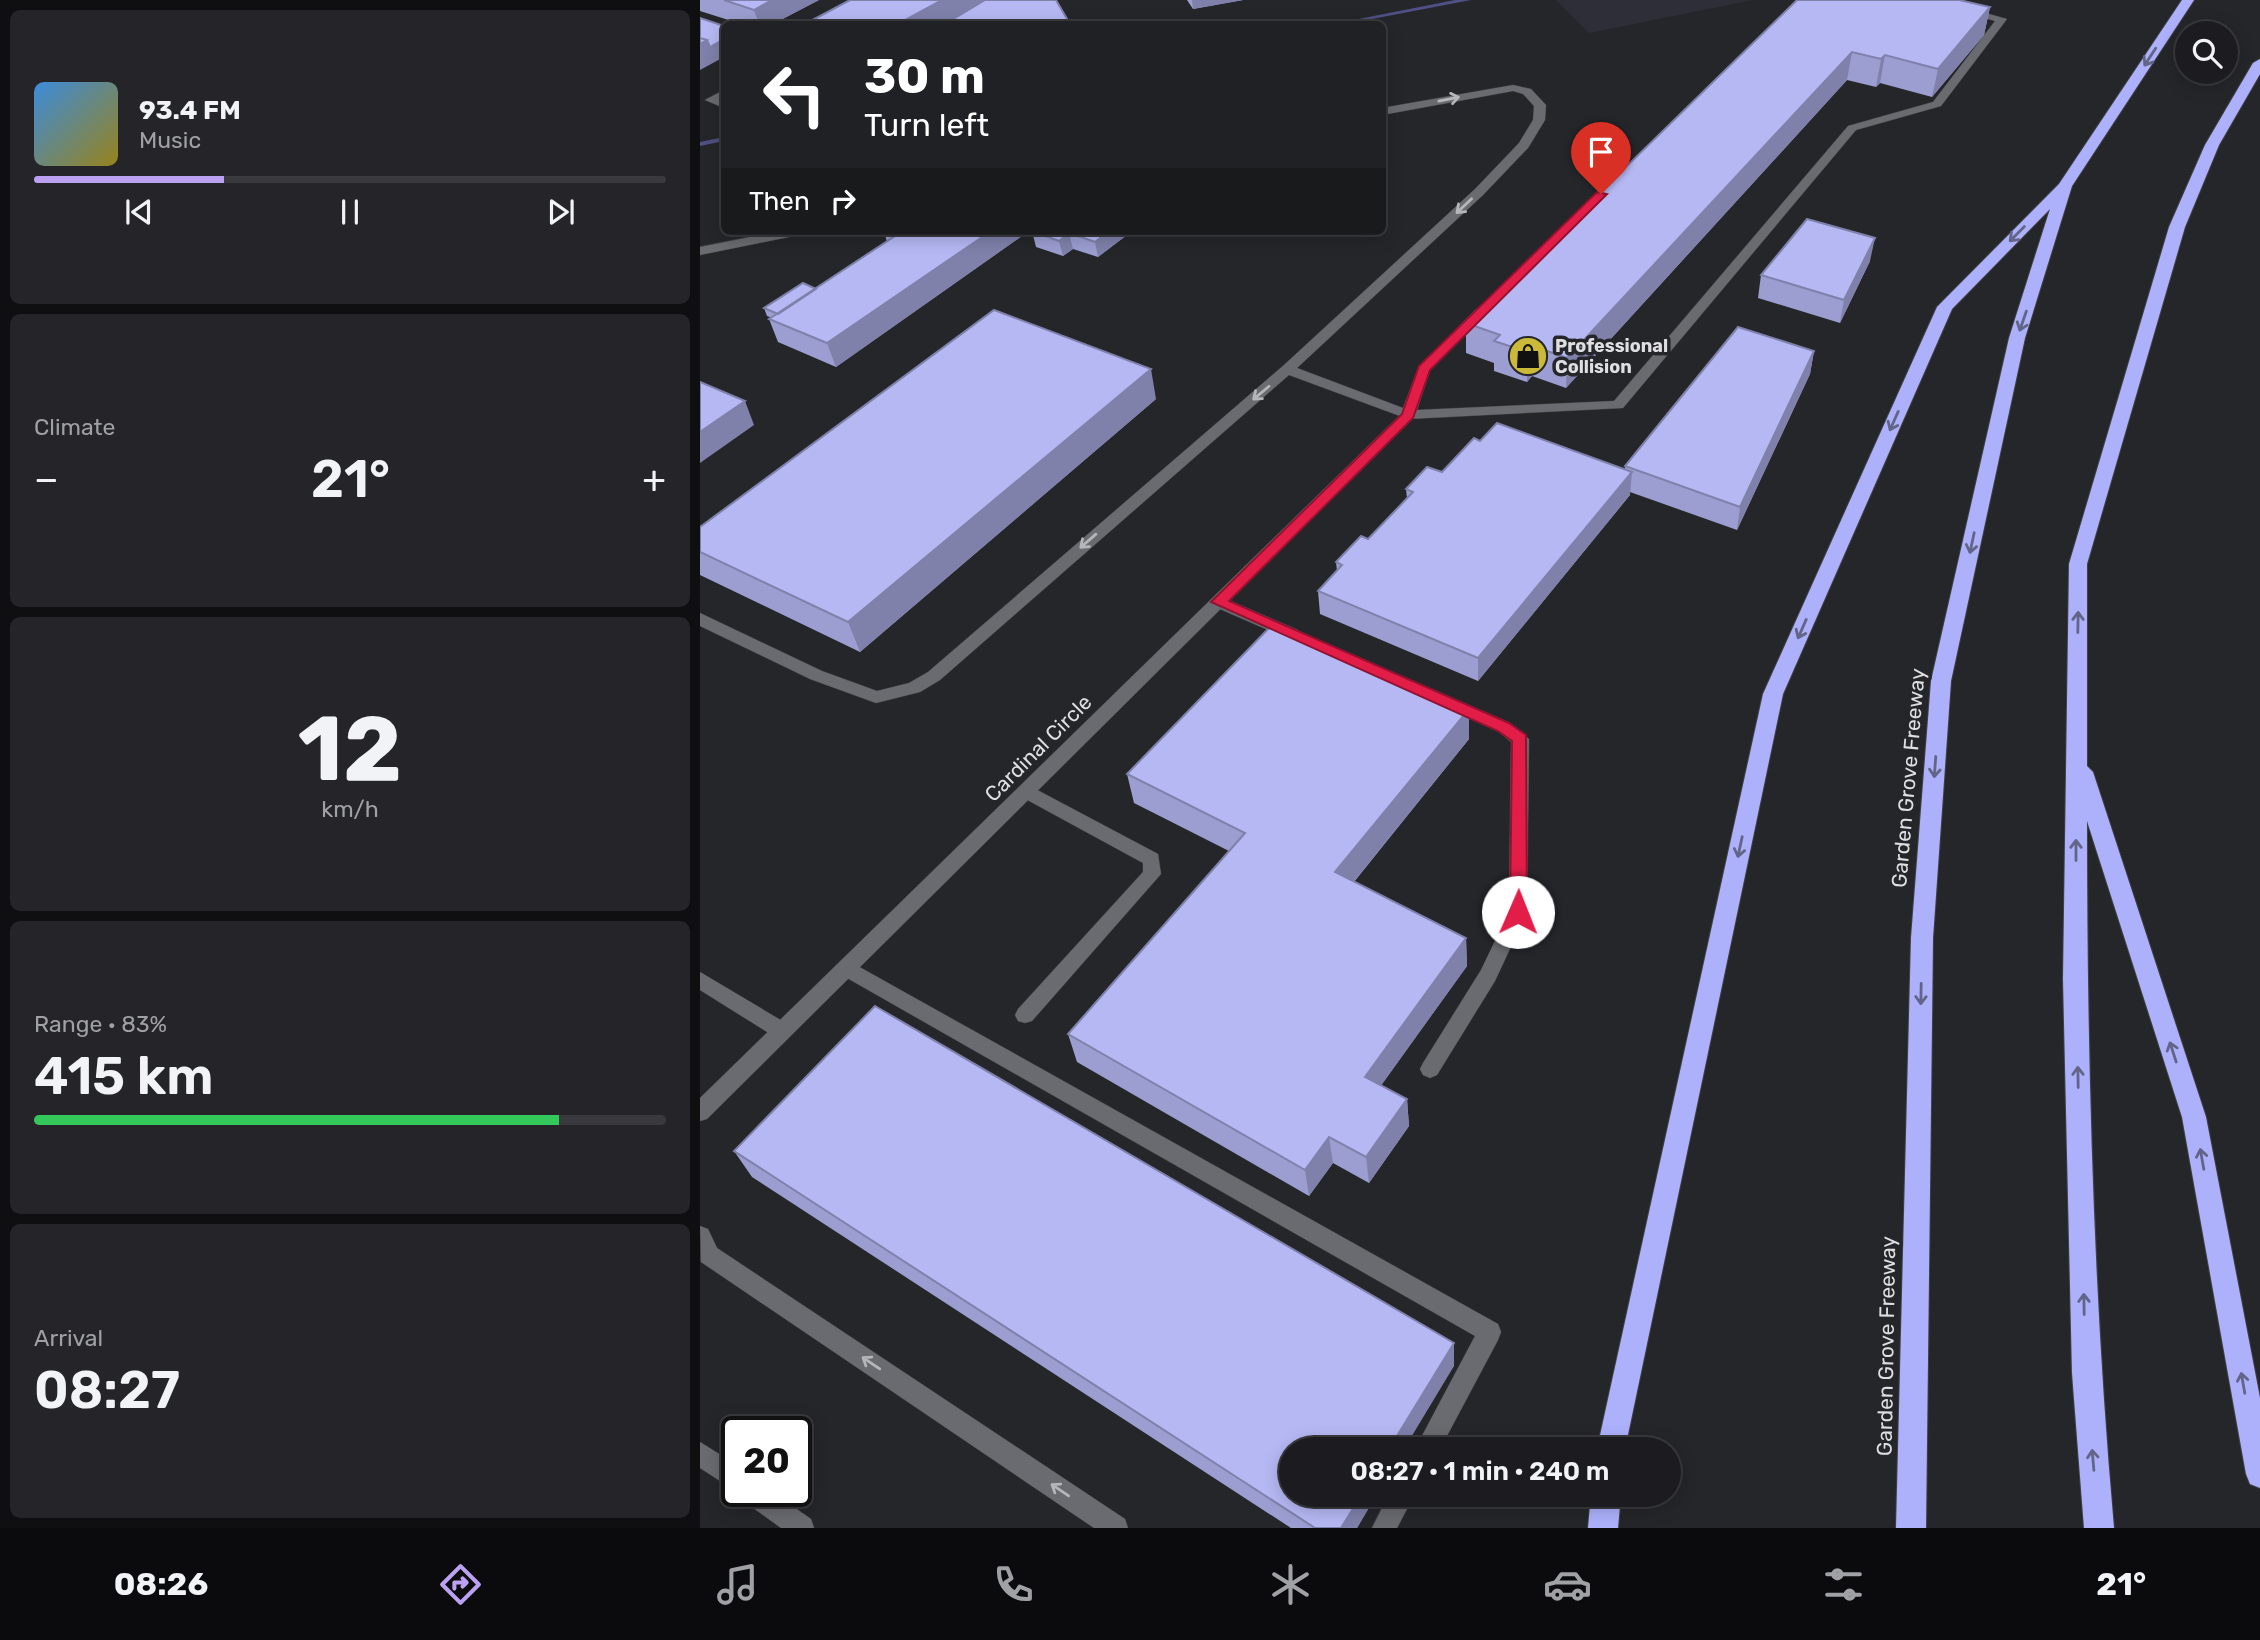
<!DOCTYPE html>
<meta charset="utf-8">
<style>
body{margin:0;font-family:Rubik,sans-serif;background:#252529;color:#f1f3f6;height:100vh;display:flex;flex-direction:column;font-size:26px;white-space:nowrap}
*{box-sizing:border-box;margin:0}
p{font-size:23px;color:#a0a1a5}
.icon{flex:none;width:38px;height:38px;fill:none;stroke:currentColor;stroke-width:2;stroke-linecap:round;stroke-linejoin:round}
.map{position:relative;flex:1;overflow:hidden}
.panel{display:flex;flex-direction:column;gap:10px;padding:10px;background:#0f0f12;width:700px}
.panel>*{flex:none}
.hud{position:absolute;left:21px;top:21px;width:665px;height:214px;border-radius:10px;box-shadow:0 4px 18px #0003,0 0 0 2px #3a3a3e;background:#202124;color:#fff;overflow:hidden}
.fabs{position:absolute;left:1475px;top:21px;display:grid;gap:14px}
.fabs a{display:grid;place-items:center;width:63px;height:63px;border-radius:50%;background:#1c1c20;box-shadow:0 4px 18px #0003,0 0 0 2px #3a3a3e;font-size:35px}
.speed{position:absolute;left:21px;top:1416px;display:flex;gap:14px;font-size:35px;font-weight:700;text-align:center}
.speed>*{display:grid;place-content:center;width:91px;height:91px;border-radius:50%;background:#1c1c20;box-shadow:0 4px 18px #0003,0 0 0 2px #3a3a3e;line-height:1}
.speed .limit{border:4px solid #111;border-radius:10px;background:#fff;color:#111}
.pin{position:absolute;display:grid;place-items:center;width:60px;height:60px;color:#fff;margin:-72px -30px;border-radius:50% 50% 50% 0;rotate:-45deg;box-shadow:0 0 7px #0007}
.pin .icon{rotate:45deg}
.me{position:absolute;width:77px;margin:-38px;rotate:1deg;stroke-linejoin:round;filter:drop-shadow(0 0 5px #0008)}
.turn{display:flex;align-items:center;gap:24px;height:147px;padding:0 28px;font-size:32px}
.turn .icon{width:91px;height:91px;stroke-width:2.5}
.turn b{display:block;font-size:49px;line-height:60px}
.then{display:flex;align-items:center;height:66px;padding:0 28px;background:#0003;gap:14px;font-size:26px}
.big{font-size:52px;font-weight:600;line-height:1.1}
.panel .tile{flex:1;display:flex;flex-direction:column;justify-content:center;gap:10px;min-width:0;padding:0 24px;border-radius:10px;background:#252529}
.panel .dial{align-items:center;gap:0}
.dial b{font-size:91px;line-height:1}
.song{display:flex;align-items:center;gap:21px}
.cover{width:84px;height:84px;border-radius:10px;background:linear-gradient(135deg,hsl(210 70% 55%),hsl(50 70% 35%))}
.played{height:7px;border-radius:4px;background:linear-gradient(90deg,#bca0f2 30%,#3a3a3e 30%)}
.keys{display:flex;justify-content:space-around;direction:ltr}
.heat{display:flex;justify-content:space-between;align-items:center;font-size:38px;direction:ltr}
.charge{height:10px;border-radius:5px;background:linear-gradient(90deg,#34c759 83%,#3a3a3e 0)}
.trip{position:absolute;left:579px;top:1437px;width:402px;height:70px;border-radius:35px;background:#1c1c20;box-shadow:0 4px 18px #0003,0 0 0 2px #3a3a3e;font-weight:600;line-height:70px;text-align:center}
.tab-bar{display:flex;height:112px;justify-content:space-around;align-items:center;background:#0b0b0d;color:#a0a1a5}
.tab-bar .icon{width:49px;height:49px}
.tab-bar .selected{color:#bca0f2}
.tab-bar b{font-size:32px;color:#f1f3f6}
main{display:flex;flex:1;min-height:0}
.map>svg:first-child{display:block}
</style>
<main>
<section class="panel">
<div class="tile">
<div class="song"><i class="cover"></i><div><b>93.4 FM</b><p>Music</p></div></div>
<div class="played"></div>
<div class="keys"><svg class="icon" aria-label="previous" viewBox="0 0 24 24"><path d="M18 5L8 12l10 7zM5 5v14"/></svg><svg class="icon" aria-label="pause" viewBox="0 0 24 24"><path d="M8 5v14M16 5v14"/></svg><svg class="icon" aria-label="next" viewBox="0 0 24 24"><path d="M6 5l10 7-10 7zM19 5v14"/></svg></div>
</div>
<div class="tile"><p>Climate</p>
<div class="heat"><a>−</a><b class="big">21°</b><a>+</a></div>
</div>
<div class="tile dial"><b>12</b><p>km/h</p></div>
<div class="tile"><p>Range · 83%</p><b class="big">415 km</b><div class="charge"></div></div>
<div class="tile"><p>Arrival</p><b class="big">08:27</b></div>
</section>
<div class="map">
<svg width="1560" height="1528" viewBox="0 0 1560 1528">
<rect width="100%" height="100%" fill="#25262a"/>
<path fill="#2e2e38" d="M856,0H1053L889,33Z"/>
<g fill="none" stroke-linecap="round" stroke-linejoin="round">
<path fill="#4f5083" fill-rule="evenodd" d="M755,0H771L646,24H633Z
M24,137V141L0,146V142Z"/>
<g stroke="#404144" stroke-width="1">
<path id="lane" d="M1220,0H1238L1307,19L1241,106L1156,130L923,408L708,419L589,375L240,680L220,692L176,703L110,679L0,626V613L122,671L177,691L209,683L228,672L584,365L775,189L819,143L833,120L834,106L823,94L813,91L682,115V108L813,85L831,89L846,105L845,120L828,148L783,195L597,368L703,408L719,366L776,309H786V315L730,370L717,410L914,401L1148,126L1233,102L1295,21Z
M24,90V97L20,100L24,101V108L5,100Z
M80,231H105L99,235L0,255V247Z
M519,596L598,630L600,634L592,640L586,638L513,606L511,602L513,598Z
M746,696L810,723L829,739L827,912L795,981L737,1075L730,1078L723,1075L720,1069L723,1063L781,970L809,912L811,742L798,731L740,706L738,702L740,698Z
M326,784L458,854L461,874L332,1021L325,1023L318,1021L315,1015L318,1009L443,872V863L320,796L317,791L320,786Z
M147,960L798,1324L801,1332L798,1340L740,1449H715L775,1336L140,974L137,968L140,962Z
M0,972L89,1025L92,1031L89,1037L82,1040L75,1037L0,990Z
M0,1226L8,1229L17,1248L425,1519L428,1528H394L1,1262Z
M0,1442L37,1465V1491H71L111,1519L114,1528H81L42,1500L39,1491L37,1492L0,1468Z
M689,1494H715L697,1528H672Z"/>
</g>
<g stroke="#404144" stroke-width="1">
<path id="street" d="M708,411L713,412V418L7,1119L0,1121V1098L703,412Z"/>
</g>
<g stroke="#404144" stroke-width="2">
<path id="highway" d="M1482,0H1494L1372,186L1325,338L1251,681L1233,938L1226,1528H1196L1211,938L1231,681L1309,338L1350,209L1252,309L1083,694L925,1449H897L1063,694L1237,307L1359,184Z
M1560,59V74L1519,145L1485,227L1387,564V766L1393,772L1506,1117L1560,1398V1488L1550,1484L1546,1474L1482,1117L1387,821C1387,1057 1393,1293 1414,1528H1384L1372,1373L1363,979L1369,564L1469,227L1505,145L1553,63Z
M891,1494H921L918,1528H888Z"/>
</g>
<use href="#lane" fill="#6a6b70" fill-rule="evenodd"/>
<use href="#street" fill="#6a6b70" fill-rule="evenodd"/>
<use href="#highway" fill="#adb1fc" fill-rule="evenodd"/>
</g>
<path fill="#9c9ed1" d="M0,0H119L73,24H41L0,11Z
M487,0H543L493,9Z
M1097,0L1290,7L1284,35L1232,97L1180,83L1176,87L1147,80L866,388L832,376L827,382L794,371V363L766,353V323Z
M184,231H329L136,367L78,342L69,319L72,318L67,316L64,308L116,289L187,242Z
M332,231L427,235L398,257L373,249L363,256L336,247Z
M1170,261L1140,323L1058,298L1061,275Z
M1114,351L1110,374L1037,530L930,492V495L778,681L620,614L618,591L637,571L636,562L668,539L707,498L706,489L742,472L780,441L925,469V466Z
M456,399L160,652L0,575V527Z
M769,739L654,882L766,938L767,966L681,1085L707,1099L709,1126L669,1183L633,1163L609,1196L377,1062L368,1034L529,851L434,803L427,774Z
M34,1151L754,1343V1366L592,1494H677L657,1528H591L52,1177Z"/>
<path fill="#7f81aa" d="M72,0H119L73,24H59L54,10Z
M242,0H295L253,24H198Z
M492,0H543L493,9Z
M1290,7L1284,35L1232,97L1238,69Z
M24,39V57L0,70V44L7,40Z
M1152,52L1147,80L866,388L867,358Z
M1185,55L1180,83L1176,87L1181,59Z
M291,231H329L136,367L127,343Z
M409,231H426L427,235L398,257L395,242Z
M369,233L373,249L363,256L359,241Z
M1175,238L1170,261L1140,323L1144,300Z
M833,346L832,376L827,382L828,352Z
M1114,351L1110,374L1037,530L1040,507Z
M451,369L456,399L160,652L148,622Z
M45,401L54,425L0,463V432Z
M932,472L930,495L778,681V658Z
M769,709V739L638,901L635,872Z
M766,938L767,966L668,1104L665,1077Z
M707,1099L709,1126L669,1183L666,1157Z
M629,1137L633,1163L609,1196L605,1170Z
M754,1343V1366L704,1449H689Z
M662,1494H677L657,1528H641Z"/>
<path fill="#b5b8f3" stroke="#7f81aa" stroke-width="2" d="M24,0H72L54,10Z
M150,0H242L198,24H105Z
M285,0H356L370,24H245Z
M1097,0H1259L1290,7L1238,69L1185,55L1181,59L1152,52L867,358L833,346L828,352L794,341L800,335L766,323Z
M0,18L24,26V39L10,47L7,40L0,38Z
M0,38L7,40L0,44Z
M1107,219L1175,238L1144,300L1061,275Z
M198,231H291L127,343L69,319L201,232Z
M332,231H409L395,242L369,233L359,241Z
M103,283L116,289L78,314L64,308Z
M294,310L451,369L148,622L0,552V527Z
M1038,327L1114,351L1040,507L925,466Z
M0,382L45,401L0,432Z
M797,423L932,472L778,658L618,591L642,565L636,562L661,536L668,539L713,492L706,489L727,467L742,472L774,438L780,441Z
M573,624L769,709L635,872L766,938L665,1077L707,1099L666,1157L629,1137L605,1170L368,1034L545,833L427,774Z
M175,1006L754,1343L689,1449H592V1494H662L641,1528H615L34,1151Z"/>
<defs><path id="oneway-shaft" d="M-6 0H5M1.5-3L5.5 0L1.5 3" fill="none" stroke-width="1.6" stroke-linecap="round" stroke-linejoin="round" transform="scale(1.75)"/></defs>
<g stroke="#626588">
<use href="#oneway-shaft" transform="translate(1450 57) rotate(123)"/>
<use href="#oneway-shaft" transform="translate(1317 234) rotate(135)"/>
<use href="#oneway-shaft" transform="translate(1323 321) rotate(109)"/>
<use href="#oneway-shaft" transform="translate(1194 421) rotate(114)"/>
<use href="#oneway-shaft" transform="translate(1272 543) rotate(102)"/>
<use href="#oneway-shaft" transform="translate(1378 622) rotate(-89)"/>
<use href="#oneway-shaft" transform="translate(1102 629) rotate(114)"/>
<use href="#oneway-shaft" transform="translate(1235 767) rotate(94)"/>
<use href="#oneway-shaft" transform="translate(1040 847) rotate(102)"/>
<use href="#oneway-shaft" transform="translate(1376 850) rotate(-90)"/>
<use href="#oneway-shaft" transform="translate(1221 994) rotate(91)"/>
<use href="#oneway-shaft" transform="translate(1473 1052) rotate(-108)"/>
<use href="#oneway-shaft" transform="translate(1378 1077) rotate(-91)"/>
<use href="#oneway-shaft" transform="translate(1502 1159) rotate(-100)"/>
<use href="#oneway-shaft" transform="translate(1384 1304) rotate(-91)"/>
<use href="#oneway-shaft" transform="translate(1543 1383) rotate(-100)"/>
<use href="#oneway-shaft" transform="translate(1393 1460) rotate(-95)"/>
</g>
<g stroke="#b6b6ba">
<use href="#oneway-shaft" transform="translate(749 99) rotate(-11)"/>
<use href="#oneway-shaft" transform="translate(764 206) rotate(137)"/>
<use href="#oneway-shaft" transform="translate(561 393) rotate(140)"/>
<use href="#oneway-shaft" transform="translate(388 541) rotate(139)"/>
<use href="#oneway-shaft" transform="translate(171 1363) rotate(-146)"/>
<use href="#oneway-shaft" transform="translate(360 1490) rotate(-146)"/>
</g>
<path fill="#e11d48" stroke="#92132f" stroke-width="2" d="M897,192L907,194L730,370L713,418L529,601L809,723L826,735L827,912L818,919L810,912L812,741L798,731L511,602L702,414L719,366Z"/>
<defs>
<g id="shop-disc" transform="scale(2.0125)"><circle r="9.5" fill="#cbba39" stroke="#25262a"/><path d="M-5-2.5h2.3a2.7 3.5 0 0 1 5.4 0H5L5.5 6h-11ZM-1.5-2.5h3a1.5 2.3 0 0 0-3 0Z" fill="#111"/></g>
</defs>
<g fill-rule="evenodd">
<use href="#shop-disc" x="828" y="356"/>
</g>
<g text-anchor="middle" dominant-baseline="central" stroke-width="7" stroke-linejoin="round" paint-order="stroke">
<g font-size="18" font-weight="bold" fill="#dfdfe2" stroke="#25262a" text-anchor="start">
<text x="855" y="346">Professional<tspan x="855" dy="21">Collision</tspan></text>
</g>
<g font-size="21" fill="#dfdfe2" stroke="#25262a">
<text transform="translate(338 748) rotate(-45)">Cardinal Circle</text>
<text transform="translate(1208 778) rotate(-85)">Garden Grove Freeway</text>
<text transform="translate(1186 1346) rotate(-89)">Garden Grove Freeway</text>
</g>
</g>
</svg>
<div class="fabs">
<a><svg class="icon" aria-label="search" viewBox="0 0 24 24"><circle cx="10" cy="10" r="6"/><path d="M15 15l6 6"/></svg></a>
</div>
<div class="speed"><div class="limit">20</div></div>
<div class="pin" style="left:901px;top:194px;background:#d93025"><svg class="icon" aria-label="arrive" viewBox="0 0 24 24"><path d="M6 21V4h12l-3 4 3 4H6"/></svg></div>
<svg class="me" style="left:818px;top:912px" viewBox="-20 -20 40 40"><circle r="19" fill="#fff"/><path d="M0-13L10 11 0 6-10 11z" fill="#e11d48"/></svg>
<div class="trip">08:27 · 1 min · 240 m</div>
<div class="hud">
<div class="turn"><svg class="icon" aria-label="left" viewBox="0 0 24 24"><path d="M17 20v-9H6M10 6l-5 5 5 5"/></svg><div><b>30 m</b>Turn left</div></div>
<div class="then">Then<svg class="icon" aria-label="right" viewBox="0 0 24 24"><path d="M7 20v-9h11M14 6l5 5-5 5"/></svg></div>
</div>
</div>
</main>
<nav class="tab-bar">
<b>08:26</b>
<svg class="icon selected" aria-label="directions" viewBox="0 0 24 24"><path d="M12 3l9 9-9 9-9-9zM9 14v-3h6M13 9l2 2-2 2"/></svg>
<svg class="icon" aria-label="music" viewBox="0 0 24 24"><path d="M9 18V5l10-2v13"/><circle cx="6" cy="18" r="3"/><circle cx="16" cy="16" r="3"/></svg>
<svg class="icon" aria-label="phone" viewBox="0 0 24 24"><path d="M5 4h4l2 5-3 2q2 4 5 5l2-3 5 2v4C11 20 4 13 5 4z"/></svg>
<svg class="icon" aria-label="climate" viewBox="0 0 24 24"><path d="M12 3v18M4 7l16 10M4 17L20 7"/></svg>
<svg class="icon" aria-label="car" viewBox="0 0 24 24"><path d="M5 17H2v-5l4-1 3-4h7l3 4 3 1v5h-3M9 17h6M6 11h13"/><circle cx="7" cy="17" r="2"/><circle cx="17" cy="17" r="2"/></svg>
<svg class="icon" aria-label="filters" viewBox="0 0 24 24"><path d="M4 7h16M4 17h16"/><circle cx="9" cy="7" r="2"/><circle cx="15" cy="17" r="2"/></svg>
<b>21°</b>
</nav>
